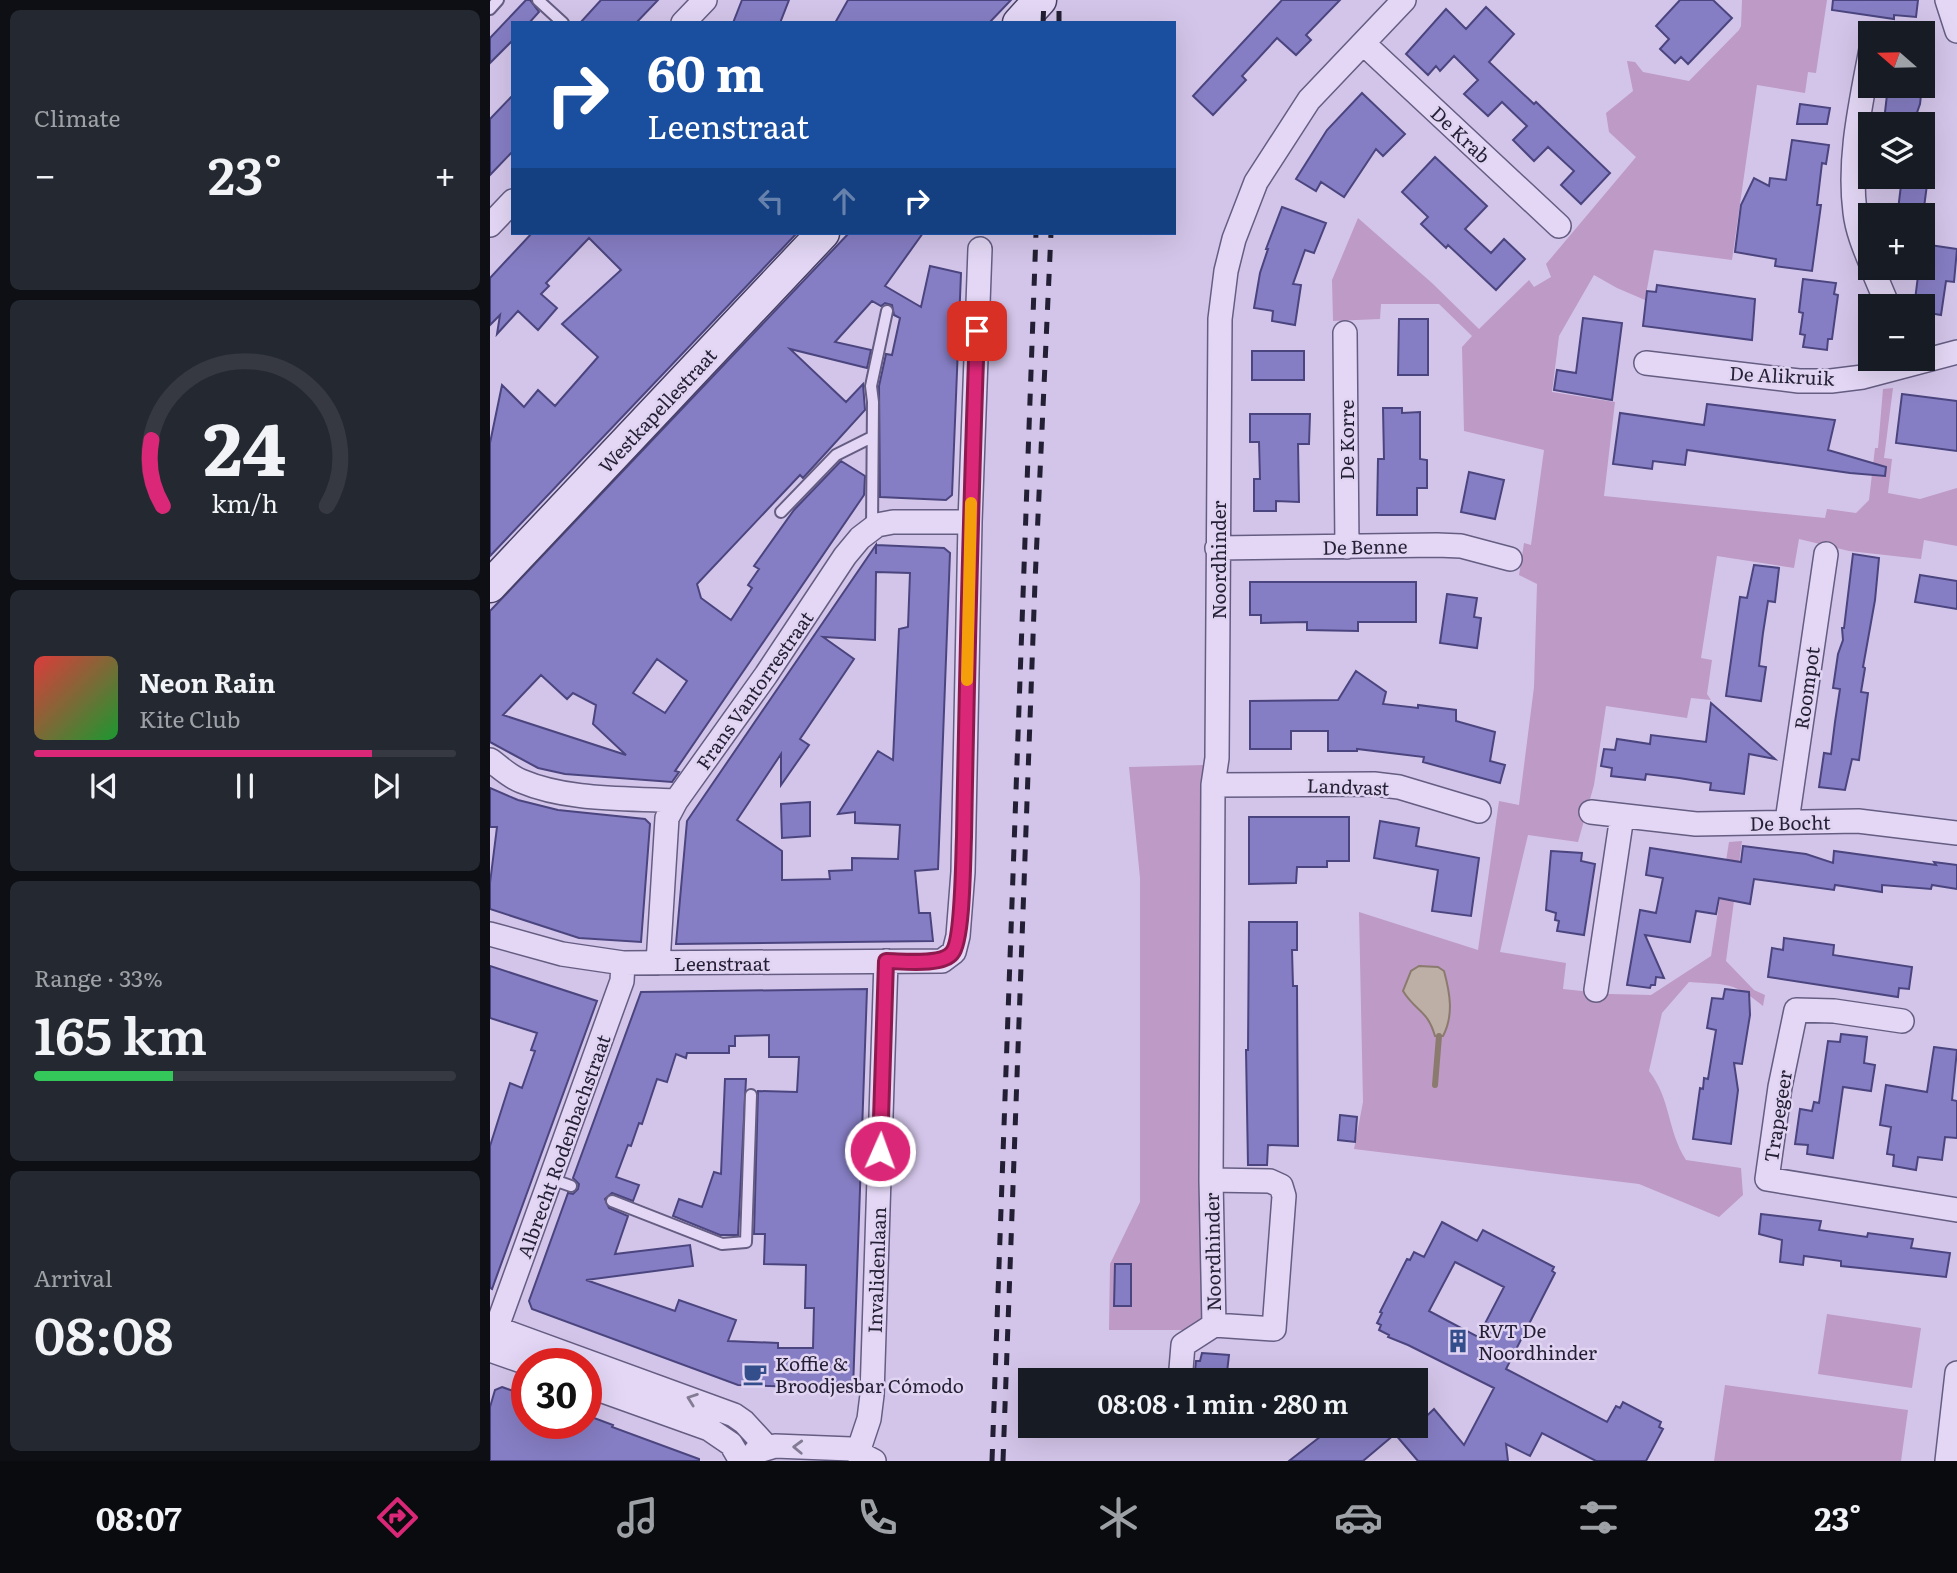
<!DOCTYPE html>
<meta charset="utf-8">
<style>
body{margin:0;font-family:Literata,serif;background:#242831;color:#f1f3f6;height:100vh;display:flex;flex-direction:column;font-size:26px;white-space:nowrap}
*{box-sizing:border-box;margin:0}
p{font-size:23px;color:#9ea1a6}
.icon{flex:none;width:38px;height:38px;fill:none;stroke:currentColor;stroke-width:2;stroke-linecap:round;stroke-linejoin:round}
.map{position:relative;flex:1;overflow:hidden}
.details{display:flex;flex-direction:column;gap:10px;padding:10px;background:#0d0f14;width:490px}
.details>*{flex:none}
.guide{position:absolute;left:21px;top:21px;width:665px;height:214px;border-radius:0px;box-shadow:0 7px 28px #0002;background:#1a4fa0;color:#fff;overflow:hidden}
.needle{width:46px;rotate:290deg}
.tools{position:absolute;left:1368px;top:21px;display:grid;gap:14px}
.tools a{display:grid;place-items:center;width:77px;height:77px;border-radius:0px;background:#171b24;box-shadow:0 7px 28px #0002;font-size:35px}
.speed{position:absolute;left:21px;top:1348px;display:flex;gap:14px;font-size:35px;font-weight:700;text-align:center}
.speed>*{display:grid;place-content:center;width:91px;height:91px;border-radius:50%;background:#171b24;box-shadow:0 7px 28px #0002;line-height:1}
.speed .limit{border:10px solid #d22;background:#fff;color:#111}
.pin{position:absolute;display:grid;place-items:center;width:60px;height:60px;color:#fff;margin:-30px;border-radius:14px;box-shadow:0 4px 10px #0006}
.me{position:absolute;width:77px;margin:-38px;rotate:2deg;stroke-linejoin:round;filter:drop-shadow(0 0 5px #0008)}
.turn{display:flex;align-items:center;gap:24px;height:147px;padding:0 21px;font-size:32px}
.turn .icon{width:91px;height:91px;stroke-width:2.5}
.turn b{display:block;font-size:49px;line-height:60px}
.lanes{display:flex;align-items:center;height:66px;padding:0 21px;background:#0003;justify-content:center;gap:35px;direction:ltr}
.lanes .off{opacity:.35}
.big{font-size:52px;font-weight:600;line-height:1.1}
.details .tile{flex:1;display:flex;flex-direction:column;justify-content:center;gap:10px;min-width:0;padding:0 24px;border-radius:10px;background:#242831}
.details .dial{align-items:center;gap:0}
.dial svg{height:182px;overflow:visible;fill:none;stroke:#363941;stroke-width:7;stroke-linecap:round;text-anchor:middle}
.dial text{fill:#f1f3f6;stroke:none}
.song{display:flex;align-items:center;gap:21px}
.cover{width:84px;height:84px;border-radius:10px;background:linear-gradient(135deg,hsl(0 70% 55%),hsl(130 70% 35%))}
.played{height:7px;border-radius:4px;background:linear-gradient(90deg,#db2777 80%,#363941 80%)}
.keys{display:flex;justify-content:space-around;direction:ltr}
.heat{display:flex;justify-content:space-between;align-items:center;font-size:38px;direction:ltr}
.charge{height:10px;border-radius:5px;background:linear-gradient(90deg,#34c759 33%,#363941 0)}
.trip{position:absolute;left:528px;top:1368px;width:410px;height:70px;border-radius:0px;background:#171b24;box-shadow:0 7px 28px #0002;font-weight:600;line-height:70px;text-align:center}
.menu{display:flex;height:112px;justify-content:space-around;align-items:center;background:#090b0e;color:#9ea1a6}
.menu .icon{width:49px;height:49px}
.menu .selected{color:#db2777}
.menu b{font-size:32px;color:#f1f3f6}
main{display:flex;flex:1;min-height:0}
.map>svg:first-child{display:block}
</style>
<main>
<section class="details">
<div class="tile"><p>Climate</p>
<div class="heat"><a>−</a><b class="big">23°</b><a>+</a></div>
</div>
<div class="tile dial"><svg viewBox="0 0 100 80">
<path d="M14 69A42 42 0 1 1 86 69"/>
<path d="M14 69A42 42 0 0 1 9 40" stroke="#db2777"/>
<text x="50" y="56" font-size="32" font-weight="700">24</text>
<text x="50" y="72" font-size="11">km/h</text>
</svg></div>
<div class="tile">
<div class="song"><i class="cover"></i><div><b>Neon Rain</b><p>Kite Club</p></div></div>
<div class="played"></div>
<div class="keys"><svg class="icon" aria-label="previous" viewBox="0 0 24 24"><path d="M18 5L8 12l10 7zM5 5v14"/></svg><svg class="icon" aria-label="pause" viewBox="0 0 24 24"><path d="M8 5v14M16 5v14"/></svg><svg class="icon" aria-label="next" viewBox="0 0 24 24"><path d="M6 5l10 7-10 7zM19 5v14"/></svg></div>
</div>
<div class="tile"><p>Range · 33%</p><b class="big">165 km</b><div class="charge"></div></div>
<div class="tile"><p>Arrival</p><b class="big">08:08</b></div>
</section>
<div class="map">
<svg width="1467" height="1461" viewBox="0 0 1467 1461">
<rect width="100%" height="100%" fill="#d3c5e9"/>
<path fill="#be9ac6" d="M1252,0H1337L1326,73L1318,72L1315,93L1267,85L1242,260L1164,250L1155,300L1127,288L1104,275L1069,336L1062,392L1125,402L1114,496L1335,518L1337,509L1366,513L1379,500L1385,448H1388L1393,389L1403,388L1394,458L1402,459L1398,493L1430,499L1467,488V546L1434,540L1431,559L1359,551L1309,539L1304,568L1227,556L1211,658L1222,660L1217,694L1221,700L1201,698L1197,718L1116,706L1104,785L1088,842L1038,835L1010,952L1076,963L1073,989L1120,994L1161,995L1221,956L1239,842L1252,841L1236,961L1264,990L1275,995L1273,1006C1243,981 1236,985 1199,982L1172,1013L1159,1071C1181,1099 1177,1130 1196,1160L1251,1168L1253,1195L1229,1217L1149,1184L864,1149L873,1102L869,912L988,950L1009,801L1029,805L1044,687L1047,584L1029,575L1034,543L1041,545L1054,450L974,431L972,347L982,336L949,304H891L890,319L843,321L842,280L868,218L942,283L989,329L1039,280L1044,287L1061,277L1056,264L1146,157L1119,132L1116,113L1143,91L1137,61L1145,62L1153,72L1199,81L1249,30L1251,26Z
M714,765L711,1324L702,1330H619L620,1264L650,1202V878L639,767Z
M1337,1314L1431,1328L1422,1388L1328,1374Z
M1235,1385L1418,1410L1411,1461H1224Z"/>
<path fill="#bdafa6" stroke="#8a7b6e" stroke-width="2" d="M929,966L948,967L954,971C960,993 964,1015 953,1036H945C937,1009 926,1012 913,991L921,971Z"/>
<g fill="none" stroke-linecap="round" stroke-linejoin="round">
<path stroke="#8a7b6e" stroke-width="6" d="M945,1085L949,1036"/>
</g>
<path fill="#867ec4" stroke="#4b457f" stroke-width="2" fill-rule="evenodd" d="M36,0H40L49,12L39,23H23V40L0,63V38Z
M111,0H168L146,23H90Z
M252,0H299L290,23H243Z
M358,0H521L499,23H345Z
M792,0H850L816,35L821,40L806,55L787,38L752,76L756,80L723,115L703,96Z
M1190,0H1223L1242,18L1198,64L1191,57L1185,63L1170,49L1179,39L1166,26Z
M1343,0H1428L1426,17L1404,15V19L1342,10Z
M996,7L1024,34L999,62L1044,104L1046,102L1120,173L1091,204L1071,185L1084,171L1058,147L1044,161L1023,140L1037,126L1012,102L998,116L974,94L988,80L964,56L950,71L946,66L938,75L916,54L956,9L976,29Z
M1398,86H1432L1430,104L1423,124H1397L1398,122L1394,121Z
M872,93L915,134L893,156L886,149L854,197L831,182L826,191L806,179L837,130Z
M23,95V151L0,175V119Z
M1310,104L1340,108L1337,124H1307Z
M1302,140L1339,145L1336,164L1332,163L1327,205H1331L1322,271L1285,266L1286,259L1245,252L1251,205L1264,178L1279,186L1280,178L1296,180Z
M945,157L997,206L975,229L1001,253L1014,239L1035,259L1006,290L958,245L956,248L931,224L938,217L912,192Z
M1412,177H1438L1433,215H1411L1412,211L1408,210Z
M792,207L836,223L824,253L815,250L803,284L811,285L805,325L782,321L783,311L764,308L770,273L778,249H776Z
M42,233H307L0,556V443L12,385L34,407L48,390L65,406L108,357L72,324L131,270L99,238L56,283L59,286L51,294L67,308L48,330L28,311L7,334L10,315L0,325V278Z
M359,233H433L395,286L431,307L440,266L471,273L462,495L456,500L390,497L389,386L396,354L402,355L410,318L404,315L402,305L395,303L391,306L382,301L345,342L381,350L377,368L300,349L356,402L373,384L375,410L313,478L310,475L207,584L211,598L241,620L262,588L258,585L269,569L264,566L304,510L351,461L375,476L374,495L185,771L189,772L182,782L75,774L48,768L0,742V611ZM167,659L197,681L175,713L143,693ZM51,675L77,699L83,693L106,705L103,724L136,755L13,715Z
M1433,244L1467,249L1464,282L1456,281L1451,315L1433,312V306H1428L1429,300H1425L1429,268H1433Z
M1313,279L1346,283L1344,294L1348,295L1342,339H1338L1337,350L1313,347L1315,335L1310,334L1313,313L1309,312Z
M1167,285L1265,299L1262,340L1153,326L1157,291L1166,292Z
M1093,318L1132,323L1122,400L1064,390L1067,370L1086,373Z
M909,319H938V375H908Z
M762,351H814V380H762Z
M1412,394L1467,401V451L1406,443Z
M1217,404L1345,420L1338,450L1396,467L1395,476L1360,473L1197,450L1195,465L1163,461L1162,469L1123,464L1130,413L1214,425Z
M893,408H912V413L930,412V459L937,460V488H927V515H887L888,459H894Z
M760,414H820L819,444H808L809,502L786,501V511H764V479H770L769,442H760Z
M979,472L1014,480L1005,519L971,512Z
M386,545L454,548L460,553L448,869L425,871L429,913H440L443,941L186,944L197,821L386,545V554ZM386,572L420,573L418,627L409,629L403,760L388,751L348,814L365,812V823L410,825L408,859L362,858V870L339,871L340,879L292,880V851L247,820L291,754V785L319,745L310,739L364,659L333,637L385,640Z
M1363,554L1389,558L1385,600L1373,667L1375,668L1371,692L1378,693L1369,760L1362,759L1355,790L1329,787L1334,753L1341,754L1345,722L1350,689L1343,688L1348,654L1353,640L1352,628H1354Z
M1264,565L1289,568L1285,602L1278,601L1273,633L1269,666L1276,667L1271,701L1236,696L1250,597L1257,598Z
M1430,575L1467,581V609L1425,602Z
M760,582H926V622H868V631L817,630V622L771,623V615H760Z
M957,594L987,598L984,617L991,618L987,648L950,643Z
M866,671L896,692L893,704L928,708V705L966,710V721L1005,732L1000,761L1015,765L1010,783L933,762L934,757L867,749V751H838V731H801V749H760V701L848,700Z
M1221,703L1285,759L1259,754L1254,794L1220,790L1221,783L1189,778L1156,774L1155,780L1121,776L1122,768L1111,766L1114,749L1125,750L1127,739L1160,744L1161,735L1216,742Z
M0,788L28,800L68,810L155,819L160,824L151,942L89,938L0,909V883L7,827H0Z
M320,802V836L292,838L291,804Z
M759,817H859V861H837V867H807L806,883L759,884Z
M890,821L929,828L926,846L989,858L981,916L942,911L948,870L884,858Z
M1253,846L1316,854L1343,863L1344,851L1446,865L1444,862L1467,865V889L1442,885L1441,889L1392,885V892L1345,885L1344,890L1264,879L1260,904L1229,898L1226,914L1206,911L1200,942L1155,935L1174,978L1166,977L1165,985H1161L1160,988L1137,985L1150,910L1166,913L1173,878L1156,875L1160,848L1251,862Z
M1061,851L1092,853L1091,861L1105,864L1094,935L1067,931L1069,921L1065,920L1066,913L1056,910Z
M759,922H807V950H802L803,986H807L808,1146L778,1145L777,1165H758L756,1050H758Z
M1294,938L1344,945L1343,955L1422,967L1419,989L1409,988L1408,997L1278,977L1282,948L1293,950Z
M0,966L107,1001L2,1289L0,1288V1146L20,1083L32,1088L45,1051L41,1050L47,1033L0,1018Z
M377,989L363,1389L248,1385L42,1309L39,1301L78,1193L83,1194L88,1189L89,1184L83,1178L151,992ZM279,1035V1057H309L307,1092L268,1091L264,1234H275L274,1264L316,1265L315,1308H324L323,1348H288V1343L238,1341L246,1320L189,1300L185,1311L96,1280L203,1266L200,1245L125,1254L138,1216L119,1208L115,1199L122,1193L143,1201L149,1185L126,1177L138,1145L141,1146L149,1123L152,1124L167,1079L177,1082L186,1054L196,1058L197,1053H239V1046H245V1036Z
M1235,989L1259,992L1260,1015L1252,1064L1244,1063L1248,1090L1241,1144L1203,1139L1210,1088L1213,1089L1214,1078L1218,1079L1226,1030L1217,1028L1222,998L1233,999Z
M1351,1034L1377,1037L1374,1063L1385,1065L1381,1091L1353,1087L1343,1158L1317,1154L1318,1145L1305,1144L1310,1109L1322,1111L1324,1102L1329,1103L1338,1041L1350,1042Z
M1444,1047L1467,1050L1462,1100L1467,1101V1138L1455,1137L1452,1160L1428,1157L1426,1170L1403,1166L1404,1155L1397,1154L1401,1127L1390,1125L1396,1085L1437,1092Z
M235,1079H256L248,1235H230L183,1216L189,1199L212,1207L224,1172L231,1174Z
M850,1115L867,1117L865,1142L848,1140Z
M1271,1214L1331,1221L1329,1230L1377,1237L1378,1233L1423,1239L1421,1248L1460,1253L1456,1277L1351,1266V1261L1314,1256L1313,1265L1290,1262L1292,1240L1269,1234Z
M952,1222L987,1241L993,1230L1064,1267L1062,1271L1065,1273L1016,1369L1117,1422L1126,1406L1130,1408L1133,1402L1171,1422L1169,1427L1173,1429L1156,1461H1106L1052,1433L1040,1456L1016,1444L1018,1461H928L905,1434L873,1461H799L844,1426H926L944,1409L974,1445L1004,1388L918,1345L898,1337L899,1335L889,1330L891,1325L887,1323L892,1313L890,1312L917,1259L920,1260L924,1252L934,1257ZM965,1262L1014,1287L988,1337L939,1311Z
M625,1264H641V1306H624Z
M712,1353L739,1355L736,1381H704L706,1361H710Z
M12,1387L37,1396V1423H96V1415L123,1425L122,1427L209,1459V1461H0V1407L5,1390Z"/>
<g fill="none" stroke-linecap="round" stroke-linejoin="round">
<g stroke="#655d82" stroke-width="14">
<path id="lane" d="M48,0L73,23
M0,9L8,0
M291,512L346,455L382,437
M382,529L383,402L381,386L397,311
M61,1179L81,1186
M122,1201L232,1244L256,1242L261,1095"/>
</g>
<g stroke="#655d82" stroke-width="26">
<path id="street" d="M1457,0L1467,31
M193,23L215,0
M873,43L1069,226
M1381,49C1371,103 1358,158 1365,212C1367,230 1374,247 1381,264
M0,225L23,201
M1382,268L1398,306
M855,333L857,547
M1156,363L1309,381H1341L1373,377L1467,352
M727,548L947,545L971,546L1020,559
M0,760C10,767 20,777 31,781C78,801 136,798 186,801
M723,785L884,784L909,787L989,811
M1101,812L1206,824L1368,821L1467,833
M1297,821L1336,554
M0,934L72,954L133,963L452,961L464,952L468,936L473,872L480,522L490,249
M168,963L177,818L186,801L276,675L355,556L370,538L387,525L403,522H480
M1106,990L1132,816
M1412,1021L1344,1011L1306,1010L1290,1087L1277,1179L1467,1210
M721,1180L780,1181L791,1186L794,1196L784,1329L724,1325L721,1180L723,785L727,758L730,319L736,271L744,239L766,182L819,100L914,0
M0,1326L244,1415L254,1422L277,1447
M0,1346L132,981L133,963
M0,1350L37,1363
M690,1381L693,1345L724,1325
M96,1385L219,1429L241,1444L251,1461
M265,1452L285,1446L361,1449L384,1461
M368,1452L379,1419L382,1395L396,961
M1457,1461L1467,1373"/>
</g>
<g stroke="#474064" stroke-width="35">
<path id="secondary" d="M529,23L550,0
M0,586L333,233"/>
</g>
<use href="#lane" stroke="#e3d7f5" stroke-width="10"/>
<use href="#street" stroke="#e3d7f5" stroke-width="23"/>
<use href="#secondary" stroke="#e3d7f5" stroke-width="32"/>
<path stroke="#231f34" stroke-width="5" stroke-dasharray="12 12" stroke-linecap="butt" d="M553,23L554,0
M569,23V0
M502,1461L546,233
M513,1461L545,582L561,233"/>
</g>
<defs><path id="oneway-chevron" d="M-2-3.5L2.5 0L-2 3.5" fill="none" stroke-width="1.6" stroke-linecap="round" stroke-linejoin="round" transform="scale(1.75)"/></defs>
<g stroke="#837b94">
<use href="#oneway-chevron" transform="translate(202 1399) rotate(-160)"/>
<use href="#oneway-chevron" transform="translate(308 1447) rotate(-178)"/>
</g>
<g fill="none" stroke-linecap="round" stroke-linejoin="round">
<g stroke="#8e194d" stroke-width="18">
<path id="route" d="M390,1151L396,961C412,961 452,966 462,953C473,941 473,857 474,837C477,668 481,500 487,331"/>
</g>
<use href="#route" stroke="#db2777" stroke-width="12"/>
<path stroke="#f59e0b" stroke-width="12" d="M477,680L481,503"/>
</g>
<defs>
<g id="building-bare" transform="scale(1.89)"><path d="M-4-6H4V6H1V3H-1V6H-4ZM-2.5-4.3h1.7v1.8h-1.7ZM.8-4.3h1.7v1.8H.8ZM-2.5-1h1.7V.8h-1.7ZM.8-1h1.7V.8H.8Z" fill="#334e8b" stroke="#e0d4f2" stroke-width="2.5" paint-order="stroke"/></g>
<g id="cafe-bare" transform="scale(1.89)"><path d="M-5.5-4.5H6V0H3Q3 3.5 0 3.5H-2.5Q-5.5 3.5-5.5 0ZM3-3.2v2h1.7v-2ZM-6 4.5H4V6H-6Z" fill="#334e8b" stroke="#e0d4f2" stroke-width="2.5" paint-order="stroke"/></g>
</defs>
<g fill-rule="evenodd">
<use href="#building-bare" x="968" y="1341"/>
<use href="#cafe-bare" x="265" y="1374"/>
</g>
<g text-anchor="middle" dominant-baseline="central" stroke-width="5" stroke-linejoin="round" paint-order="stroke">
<g font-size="19" fill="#231f34" stroke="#e0d4f2">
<text transform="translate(971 134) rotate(43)">De Krab</text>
<text transform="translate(1292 375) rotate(3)">De Alikruik</text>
<text transform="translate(167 410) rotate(-47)">Westkapellestraat</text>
<text transform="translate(856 440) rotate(-90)">De Korre</text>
<text transform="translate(875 546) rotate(-1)">De Benne</text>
<text transform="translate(728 560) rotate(-90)">Noordhinder</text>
<text transform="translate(1316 688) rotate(-82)">Roompot</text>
<text transform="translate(264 690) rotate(-55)">Frans Vantorrestraat</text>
<text transform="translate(858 786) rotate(2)">Landvast</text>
<text transform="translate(1300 822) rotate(-1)">De Bocht</text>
<text x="232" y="963">Leenstraat</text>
<text transform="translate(1287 1116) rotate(-81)">Trapegeer</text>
<text transform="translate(73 1146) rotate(-70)">Albrecht Rodenbachstraat</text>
<text transform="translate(722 1252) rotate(-91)">Noordhinder</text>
<text transform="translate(386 1270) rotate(-88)">Invalidenlaan</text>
</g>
<g font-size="19" fill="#231f34" stroke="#e0d4f2" text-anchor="start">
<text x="988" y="1330">RVT De<tspan x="988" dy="22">Noordhinder</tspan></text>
<text x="285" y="1363">Koffie &amp;<tspan x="285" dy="22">Broodjesbar Cómodo</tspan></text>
</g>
</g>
</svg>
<div class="tools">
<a><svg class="needle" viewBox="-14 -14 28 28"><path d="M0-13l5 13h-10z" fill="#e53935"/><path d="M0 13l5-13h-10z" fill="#9ea1a6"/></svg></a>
<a><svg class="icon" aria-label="layers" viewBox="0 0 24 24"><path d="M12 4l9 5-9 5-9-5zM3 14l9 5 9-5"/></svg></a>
<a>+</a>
<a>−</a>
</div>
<div class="speed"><div class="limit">30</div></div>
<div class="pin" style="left:487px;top:331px;background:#d93025"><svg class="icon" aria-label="arrive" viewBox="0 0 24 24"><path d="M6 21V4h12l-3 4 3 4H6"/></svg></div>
<svg class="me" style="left:390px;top:1151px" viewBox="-20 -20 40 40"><circle r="17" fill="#db2777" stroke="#fff" stroke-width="3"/><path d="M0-11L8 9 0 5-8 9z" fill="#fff"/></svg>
<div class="trip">08:08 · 1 min · 280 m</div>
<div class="guide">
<div class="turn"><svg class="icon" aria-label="right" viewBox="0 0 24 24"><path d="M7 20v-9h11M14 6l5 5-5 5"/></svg><div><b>60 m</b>Leenstraat</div></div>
<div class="lanes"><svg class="icon off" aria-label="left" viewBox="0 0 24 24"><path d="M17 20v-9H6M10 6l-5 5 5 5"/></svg><svg class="icon off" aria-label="ahead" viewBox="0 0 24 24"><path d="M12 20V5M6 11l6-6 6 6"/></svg><svg class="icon" aria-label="right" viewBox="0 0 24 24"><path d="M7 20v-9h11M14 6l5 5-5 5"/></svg></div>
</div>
</div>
</main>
<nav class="menu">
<b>08:07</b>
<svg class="icon selected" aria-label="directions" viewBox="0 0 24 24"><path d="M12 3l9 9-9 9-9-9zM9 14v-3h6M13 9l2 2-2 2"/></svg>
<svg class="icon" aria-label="music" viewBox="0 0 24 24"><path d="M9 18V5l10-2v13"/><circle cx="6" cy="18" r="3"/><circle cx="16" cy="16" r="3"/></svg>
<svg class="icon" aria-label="phone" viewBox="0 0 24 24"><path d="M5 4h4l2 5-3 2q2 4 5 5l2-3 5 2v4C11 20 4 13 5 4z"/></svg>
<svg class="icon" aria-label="climate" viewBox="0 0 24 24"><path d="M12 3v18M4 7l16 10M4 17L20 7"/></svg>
<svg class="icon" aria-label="car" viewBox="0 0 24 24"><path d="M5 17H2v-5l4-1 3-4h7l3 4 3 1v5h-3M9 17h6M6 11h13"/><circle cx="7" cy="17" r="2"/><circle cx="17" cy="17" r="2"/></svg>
<svg class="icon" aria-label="filters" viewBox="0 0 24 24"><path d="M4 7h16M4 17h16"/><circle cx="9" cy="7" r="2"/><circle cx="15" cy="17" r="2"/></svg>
<b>23°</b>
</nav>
